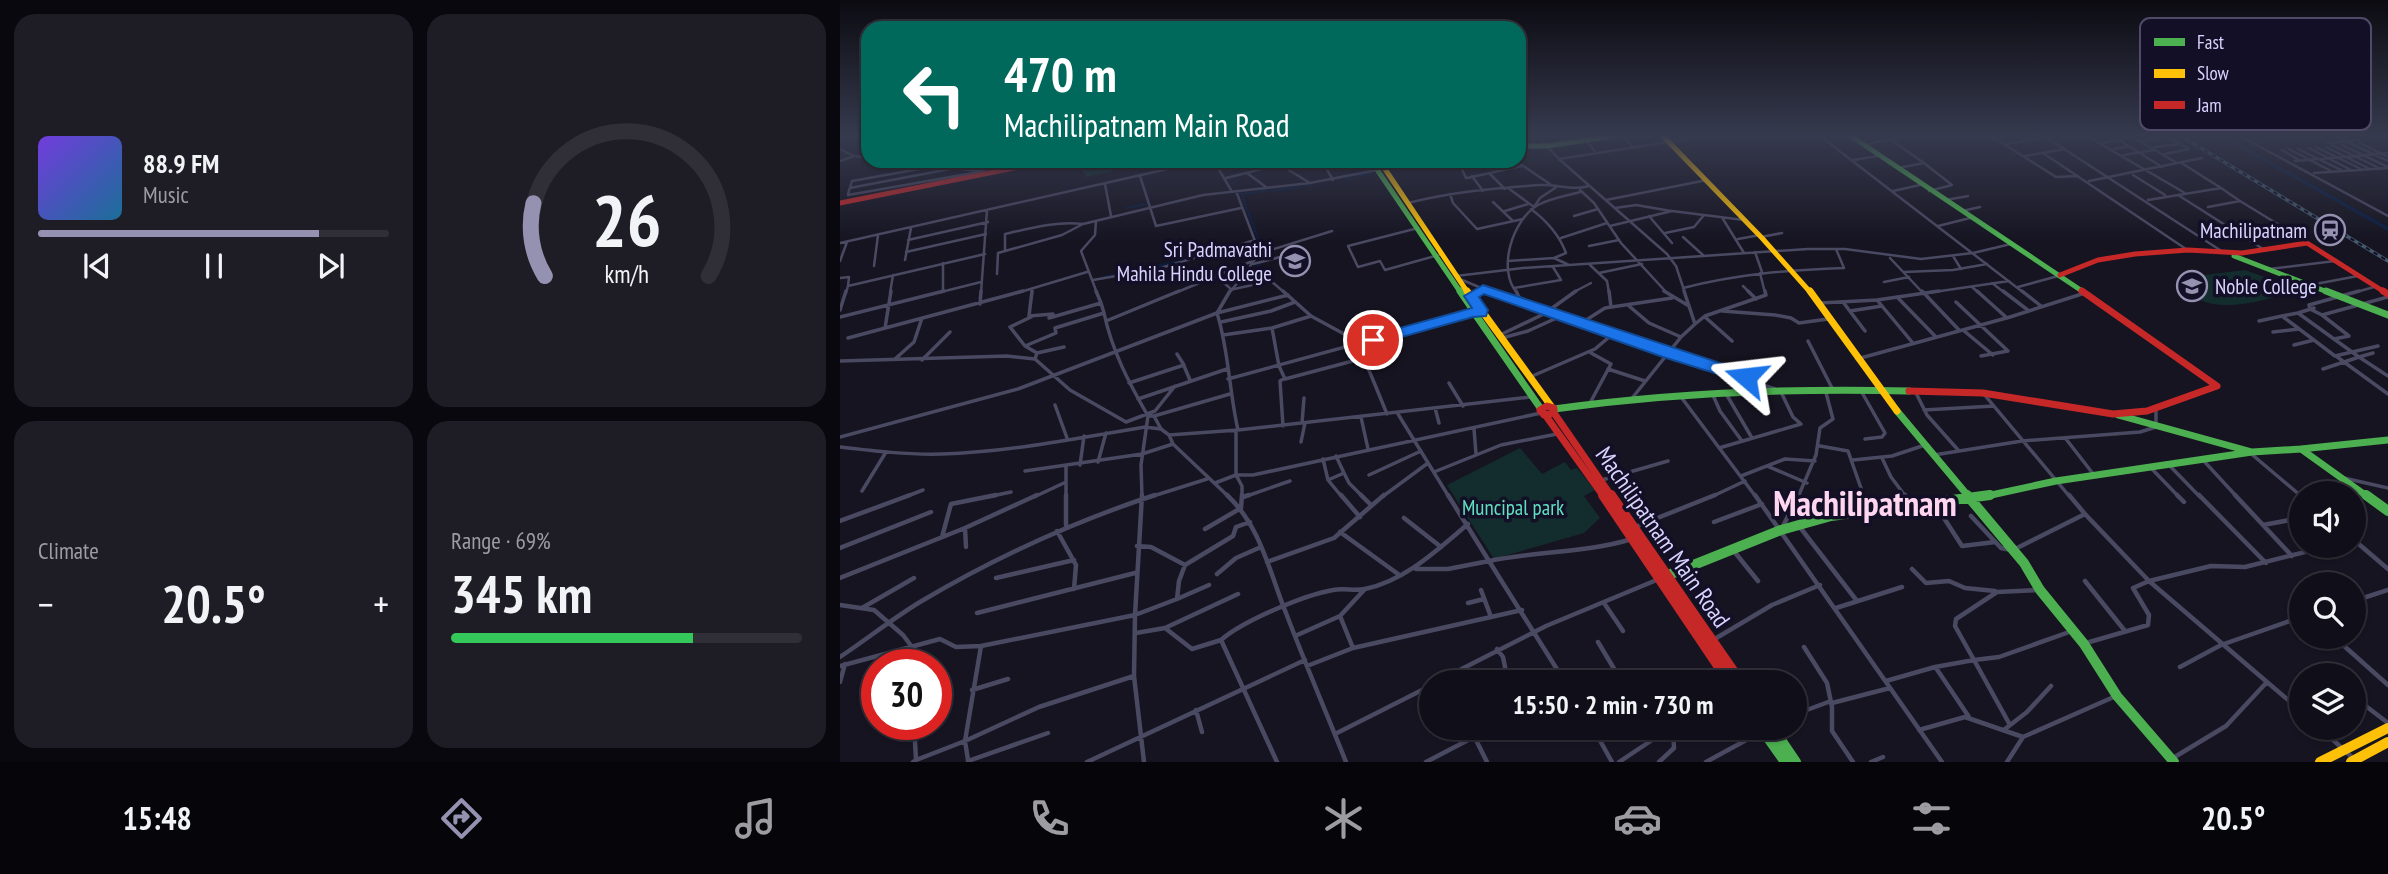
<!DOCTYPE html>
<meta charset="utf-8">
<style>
body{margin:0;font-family:"PT Sans Narrow",sans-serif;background:#1e1d26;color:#f1f3f6;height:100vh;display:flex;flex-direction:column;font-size:26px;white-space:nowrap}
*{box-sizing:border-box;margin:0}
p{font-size:23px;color:#9c9ca2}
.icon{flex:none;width:38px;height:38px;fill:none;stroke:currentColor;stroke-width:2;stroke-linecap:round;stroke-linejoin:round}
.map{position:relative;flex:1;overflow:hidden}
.sheet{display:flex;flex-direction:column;gap:14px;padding:14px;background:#09080e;width:840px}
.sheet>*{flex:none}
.top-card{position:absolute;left:21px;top:21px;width:665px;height:147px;border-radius:21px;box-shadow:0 2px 5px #0004,0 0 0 2px #302f38;background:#00695c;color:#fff;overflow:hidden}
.fabs{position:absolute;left:1449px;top:481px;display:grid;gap:14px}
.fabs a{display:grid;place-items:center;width:77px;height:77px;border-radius:50%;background:#100f19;box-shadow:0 2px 5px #0004,0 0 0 2px #302f38;font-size:35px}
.speed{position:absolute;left:21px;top:649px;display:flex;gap:14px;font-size:35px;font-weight:700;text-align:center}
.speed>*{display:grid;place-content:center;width:91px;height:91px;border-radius:50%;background:#100f19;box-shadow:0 2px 5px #0004,0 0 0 2px #302f38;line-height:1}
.speed .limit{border:10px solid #d22;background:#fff;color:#111}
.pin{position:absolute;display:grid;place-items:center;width:60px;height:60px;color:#fff;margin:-30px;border:4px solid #fff;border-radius:50%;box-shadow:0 2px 7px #0007}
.me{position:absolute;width:77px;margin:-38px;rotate:287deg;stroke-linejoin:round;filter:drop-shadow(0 0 5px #0008)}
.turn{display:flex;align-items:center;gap:24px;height:147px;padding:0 28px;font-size:32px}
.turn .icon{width:91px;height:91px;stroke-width:2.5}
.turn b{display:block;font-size:49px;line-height:60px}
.big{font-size:52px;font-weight:700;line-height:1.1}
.sheet .widget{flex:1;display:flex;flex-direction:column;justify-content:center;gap:10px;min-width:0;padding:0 24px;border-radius:21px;background:#1e1d26}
.sheet .dial{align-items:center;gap:0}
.dial svg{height:182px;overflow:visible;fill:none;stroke:#302f38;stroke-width:7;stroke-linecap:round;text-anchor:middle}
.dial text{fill:#f1f3f6;stroke:none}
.song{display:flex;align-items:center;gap:21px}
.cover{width:84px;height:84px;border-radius:10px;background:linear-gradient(135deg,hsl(260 70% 55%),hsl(200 70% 35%))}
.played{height:7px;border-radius:4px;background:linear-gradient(90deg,#9591b1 80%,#302f38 80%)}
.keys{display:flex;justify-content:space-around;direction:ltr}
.heat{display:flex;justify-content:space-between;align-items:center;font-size:38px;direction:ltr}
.charge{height:10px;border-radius:5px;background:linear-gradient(90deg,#34c759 69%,#302f38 0)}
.sheet .tiles{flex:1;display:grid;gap:14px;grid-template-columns:repeat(2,1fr)}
.trip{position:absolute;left:579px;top:670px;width:388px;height:70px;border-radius:35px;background:#100f19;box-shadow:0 2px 5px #0004,0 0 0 2px #302f38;font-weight:700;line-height:70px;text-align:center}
.menu{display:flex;height:112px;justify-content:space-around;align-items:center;background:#06060a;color:#9c9ca2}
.menu .icon{width:49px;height:49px}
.menu .on{color:#9591b1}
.menu b{font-size:32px;color:#f1f3f6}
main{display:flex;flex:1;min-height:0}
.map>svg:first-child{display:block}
</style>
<main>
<section class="sheet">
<div class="tiles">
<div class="widget">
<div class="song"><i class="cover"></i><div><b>88.9 FM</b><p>Music</p></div></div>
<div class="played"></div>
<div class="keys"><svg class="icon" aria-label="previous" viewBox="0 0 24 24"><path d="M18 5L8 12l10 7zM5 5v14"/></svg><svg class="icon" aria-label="pause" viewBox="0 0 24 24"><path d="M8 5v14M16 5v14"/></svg><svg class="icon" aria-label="next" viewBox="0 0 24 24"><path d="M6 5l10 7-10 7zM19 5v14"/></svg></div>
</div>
<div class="widget dial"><svg viewBox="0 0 100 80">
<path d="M14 69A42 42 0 1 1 86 69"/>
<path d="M14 69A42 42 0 0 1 9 37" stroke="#9591b1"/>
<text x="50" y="56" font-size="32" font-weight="700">26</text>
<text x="50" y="72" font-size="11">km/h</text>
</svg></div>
<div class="widget"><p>Climate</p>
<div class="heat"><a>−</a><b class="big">20.5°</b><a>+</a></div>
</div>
<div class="widget"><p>Range · 69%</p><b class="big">345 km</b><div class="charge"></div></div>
</div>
</section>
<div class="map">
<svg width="1548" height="762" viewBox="0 0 1548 762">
<rect width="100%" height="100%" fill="#161421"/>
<path fill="#132c2d" d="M238,161H319L246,177Z
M1405,270L1433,280L1443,288L1442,294C1418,304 1356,317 1345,283L1349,277Z
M680,448L702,474L725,462L731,470L737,468L755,490L744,496L760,518L744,533L654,559L607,485Z"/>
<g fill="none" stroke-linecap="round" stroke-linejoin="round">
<path stroke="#0b1e41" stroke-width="2" d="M516,176L531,173
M506,179L512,177
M392,183L395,182
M467,186L473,185
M432,191L461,187
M401,193L417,235
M402,194L426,191
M286,208L306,204
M418,237L424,252
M405,245L411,243
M264,277L345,260
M412,279L419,264"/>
<path stroke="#0b1e41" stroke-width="3.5" d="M1382,136L1548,229"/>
<path stroke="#4a4962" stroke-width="2.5" d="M697,136L719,159L827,254L836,266L845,293
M783,136L793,147
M980,136L1184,293
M1151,136L1216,177L1238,176
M1204,136L1383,252
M1247,136L1345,193
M1291,136L1337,163L1362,158
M1400,136L1548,216
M1476,136H1482
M1495,136L1548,161
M1330,138L1349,149
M1050,139L1084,163L1058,168
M28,140V145
M1279,140L1322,167
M747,141L756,153
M1303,141L1329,137
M1263,143L1293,137
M1488,143L1519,140
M1520,143L1548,157
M1167,144L1210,136
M1024,145L1064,136
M1492,145L1539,168
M1502,145L1548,167
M1314,147L1341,144
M1476,147L1521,169
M1486,147L1528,168
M1469,148L1511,170
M0,149L14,156L28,158
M1274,149L1289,146
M1449,149L1491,171
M1458,149L1501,170
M1442,150L1459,160
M1203,153L1346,249
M1325,154L1349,149
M1284,155L1314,150
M1185,156L1225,149
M719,159L867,136
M1013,160L1038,156
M0,161L14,156
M45,161L88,165
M374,161L391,190
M434,161L470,183
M482,161L493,180
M618,161L626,178
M676,161L710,184
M1455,161L1548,153
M1084,163L1112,185L1089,191
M619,164L631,161
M96,166L147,172
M379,167L403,161
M128,169L140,161
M407,173L426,187
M649,173L665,189
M1474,173L1548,168
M1293,175L1325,195
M300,176L316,226L401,208
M632,176L643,191
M386,178L454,161
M627,178L682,166
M1249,181L1337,163
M265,184L271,216
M10,188L115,168
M668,188L694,207L700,198L718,186
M740,190L754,203L781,243L827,293
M1053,191L1080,185
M8,194L12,181L96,166
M610,194L613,203L637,229L683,219
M8,195L139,172
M1338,195L1423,249
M766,200L867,180
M1106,200L1128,196
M1308,200L1381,188L1340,162
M1400,201L1467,242
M653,202L672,220
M568,203C611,192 655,188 700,185C717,184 733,191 749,186
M1368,207L1400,201L1381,188
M775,208L796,205L831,211
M691,209C707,221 719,234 726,253L714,258L729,265
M665,211L688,204
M1122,211L1140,207
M734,216L758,209
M809,216L832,243
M883,219L904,253
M256,221L255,235L241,251L257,293
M770,226L832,211L904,220
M1098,226L1130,218
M578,228L508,246L518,267L540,261L545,270L602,254
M825,233L854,227L864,215
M843,237L864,256
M921,237L942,233
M721,238L767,223
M898,239L920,235
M68,240L148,222
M0,243L363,161
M749,246L779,240
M165,250V234C191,228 216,221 243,224L363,195L470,183L537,170
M66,252L146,234
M915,252L922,272
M418,254L492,231
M1113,256L1121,269
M1050,258L1083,293
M65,260L71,228
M0,261L7,242
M668,261L714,258
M103,263V291
M413,264L448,255
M750,265L767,281L769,293
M34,266L38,235
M1429,269L1495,261
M1064,272L1113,270L1147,264
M759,273L802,264
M920,273L925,293
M157,274L158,253L222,235L243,224
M375,275L392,290
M616,276L683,268L968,249H1005L1081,259L1133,253L1171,244
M0,278L9,277L8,286
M620,279L653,293
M253,280L317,269L415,240
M1044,282L1069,277
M1152,283L1165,293
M1470,285L1518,276
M903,286L910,293
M1132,287L1139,293
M1178,287L1218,276
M674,288L721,280L713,267
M843,288C897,274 948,270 1004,268L996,249
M394,289L431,281L445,293
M6,293L8,286L145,254
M50,293L53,275
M97,293L141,282
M141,293L147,210
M177,293L247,272
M192,293V290
M335,293L415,260
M389,293L409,269L418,249L396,191
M636,293L643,289
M677,293C657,270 672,220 698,205C710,198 726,196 740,192
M732,293L751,283
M1087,293L1169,281
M1513,293L1534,287"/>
<path stroke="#4a4962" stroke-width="3.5" d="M192,291L189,316L213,314
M256,291L261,303
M443,291L471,316
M649,291L935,389
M676,291L682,303
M769,291L771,307
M824,291L849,306
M908,291L916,299
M1082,291L1119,330
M1137,291L1167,318
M1163,291L1189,311
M1182,291L1201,306
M631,296L639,291
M1057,297L1095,336
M1037,300L1099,291
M1003,302L1025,331
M1116,302L1168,351L1141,356
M980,303L1037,300L1072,342
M140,304L141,291
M789,306L809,323L841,337
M0,310L6,291
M708,311L736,291
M882,311L935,315L951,318L959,323L988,319
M1010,311L1042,306
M264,313C272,351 289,383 308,416H314L321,429
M1458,313L1512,352L1495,356L1442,316Z
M1458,313L1474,308
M1482,315L1470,309L1469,305L1519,291
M471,316L517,341L524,358L445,379L439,366L432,328Z
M0,317L104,291
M191,317L170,327L185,346L197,353
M865,317L892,341
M266,321L339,291
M1419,321L1442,316
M381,322L431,311L455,302
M743,322L765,308L832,298
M855,324L865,316L926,295L925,291
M45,328L51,291
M1123,330L1153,355
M1433,332L1459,329
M383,335L432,328
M660,335L708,312
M8,338L183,291
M662,338L688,331L721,316
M1494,339L1509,336L1482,315L1548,297
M968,341L992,388
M1454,345L1474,340
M185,346L216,333L215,328L264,313L261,303L209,318
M1533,353L1519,357L1548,376
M524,358L547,414
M55,359L74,342L82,318
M195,359L197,353L224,347
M1017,359L1170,317L1245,293
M82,360L110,332
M0,361L167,356L195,359L230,390L286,422L315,411L335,386
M1504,362L1548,394
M1504,362L1519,357L1512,352L1538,346
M344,366L350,380
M768,369L805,381
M1483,369L1504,362L1496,356
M690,377L755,349L774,333
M388,379L633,312
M289,383L344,365L337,354
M609,383L623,406
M1020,389L1045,433L1042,437L1025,439
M1075,391L1087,415L1119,451
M885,392L912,438
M872,393L880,411L902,441
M1143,393L1230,497
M793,397L841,337L855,324L844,291
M841,397L916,497
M298,399L387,369
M750,403L771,364L751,353
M215,405L227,438
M595,408L599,423
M1084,410L1154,406
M558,414L609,497
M314,416L390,394
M521,417L528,449
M462,423L464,398
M443,426L440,381L445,378
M634,429L636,454
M398,430C389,391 389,351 377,313L448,295
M396,431V475L402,486V497
M329,435L333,444L389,497
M0,437L178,389L377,313L390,291
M1226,439L1254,475
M461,442L465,423
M980,446L1008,451L1022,491
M0,447C34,451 68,455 102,454C170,452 238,438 305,427L321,429L329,435L398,430L691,397
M879,448L961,424L953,417L941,392
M1409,452L1461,496
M1094,455L1182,441L1300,432L1316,427V409
M496,456L504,473
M1042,458L1051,477L1066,497
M483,459L488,480L502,497
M1013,460L1052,456L1085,445
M1363,460L1397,497
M258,462L266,433
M240,465L244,436
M1329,465L1360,497
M927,466L967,483
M226,467V482
M1311,468L1339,497
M185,471L302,454L333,444
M594,472L661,445L717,434
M529,475L581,451
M901,476L945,459L975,461
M1504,478L1548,488
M488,480L504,473L509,483L523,497
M762,480L828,461
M375,483L396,475H413L701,413
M22,491L46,452
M65,497L83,490
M147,497L171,492
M194,497L226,482V497
M302,497L301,465L308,416
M310,497L367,479
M404,497L450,481
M542,497L588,463
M871,497L905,481
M958,497L976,455L980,428L993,419L985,389"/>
<path stroke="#4a4962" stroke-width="4.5" d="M226,495V525
M387,495C421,527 429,571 446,613C465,663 486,712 506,762
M501,495L520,517
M521,495L531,505
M915,495L1102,762
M1065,495L1072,504
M1229,495L1245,514
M1337,495L1344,502
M1359,495L1426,563
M1395,495L1452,556
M403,497L409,495
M1102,515L1122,546L1155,542
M1131,516L1161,548L1171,550
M564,518L601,547
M0,521L70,495
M874,522L922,504
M1423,525L1461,518
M959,526L1017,601
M795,527L875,495
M125,528L126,547
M942,528L959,495
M365,529L401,508L402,495
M217,531L236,565L234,589
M500,532L558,574
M102,537L111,504L156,495
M1514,540L1548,569
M297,546L311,547L345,565
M0,548L91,512
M893,550L918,581
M1173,550L1245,514L1309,581
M427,562L494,538L544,495
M576,569H608L649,561L608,495
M1072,569L1086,583L1109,581L1125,588L1155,591
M377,574L396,558L421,547
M0,578L125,528L197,495
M156,578L234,560
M1245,581L1285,631
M525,589L500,616L513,648L682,610
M641,590L651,617
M337,599L369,585
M1514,601L1548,590
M628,603L644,599
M764,603L783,631
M0,605L34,610L63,635L72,647
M22,608L74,578
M996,608L1062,587
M137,613L295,573
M325,628L398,594
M296,633L325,628L352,649L381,640L437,762
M455,636L500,616
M1494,637L1548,685
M381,640C403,621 464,595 493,590C503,588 515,591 525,589C566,580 597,550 628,524
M873,640L932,605L980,585
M758,642L782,682
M1246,643L1308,625L1309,615L1293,588L1309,581
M964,647L987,683L992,707V731L1013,762
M657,649L663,657L668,682
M0,657C27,639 52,619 80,602C154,558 233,522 315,495
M0,666L100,639L116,647L141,646
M467,666L513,648
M1340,667L1381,645L1461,617
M1096,668L1129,717
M294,676L199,707L125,741L141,646L295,615L302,495
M1497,676L1503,670
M1046,681L1095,667L1134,660L1115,626L1116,619L1157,592L1198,590
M0,682L5,664
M596,682L706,626L819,579
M725,682L649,561C696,551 746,553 792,539
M752,682L774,669
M1427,682L1461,711
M132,690L168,679
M1514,697L1548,723
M992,703L1050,688
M356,710L362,732
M956,714L991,701
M1170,725L1134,660L1159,657L1232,631
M630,728L647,762
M753,728L772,762
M1480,728L1515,760
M1165,729L1187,712L1211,686
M1079,730L1125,717L1183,737
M495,734L592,685
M759,738L775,728
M1333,758L1386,726L1427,682L1309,581L1371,566L1405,567L1489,546
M76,760L125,741L128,760
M128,761L208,733
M73,762L76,760L74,724
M247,762L465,660
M304,762L294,676L295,615L337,599L339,581L345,565L393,536L396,527L410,522
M586,762L634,737
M779,762L830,728
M819,762L834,748L833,728
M866,762L921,732
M1031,762L1043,757
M1167,762L1183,737L1276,696"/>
<path stroke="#4caf50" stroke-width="5" d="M1011,136L1242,291
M679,146H707L774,136
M538,171L621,293
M1394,256L1490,293"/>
<path stroke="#4caf50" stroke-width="7" d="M620,291L633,310
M1486,291L1548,315
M635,314L701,409
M714,409C832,393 950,388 1069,391
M1057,411L1129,497
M1278,415L1412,452L1461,449L1528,497
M1461,449L1548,440
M1142,497L1216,481L1412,452"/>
<path stroke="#4caf50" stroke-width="10" d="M1127,495L1184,563L1200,590L1244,644L1277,696L1334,762
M1526,495L1548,511
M826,576L941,530L991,516L1150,495
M921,728L945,762
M933,728L956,762"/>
<path stroke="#ffc107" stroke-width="5" d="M823,136L922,238L971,293
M545,169L628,293"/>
<path stroke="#ffc107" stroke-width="7" d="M627,291L639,309
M970,291L1057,411
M642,311L711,406"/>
<path stroke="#ffc107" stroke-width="10" d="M1480,762L1548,728
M1511,762L1548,742"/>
<path stroke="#c62828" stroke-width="5" d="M532,161L537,168
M544,168L578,161
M0,203L209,161
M1220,275L1258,260L1295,254L1348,250L1402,253L1467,243L1546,293
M1242,291L1245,293"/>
<path stroke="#c62828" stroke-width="7" d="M1543,291L1548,294
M1069,391L1143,393L1273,414L1307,411L1377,386L1242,291
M707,406L714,408V413L704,415L700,410Z
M714,413L772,497
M706,416L764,497"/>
<path stroke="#c62828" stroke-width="10" d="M763,495L889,682
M771,495L901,682"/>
<g stroke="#43596b" stroke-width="3.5">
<path id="rail" d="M1341,136L1548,261"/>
</g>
<use href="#rail" stroke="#130f26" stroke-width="2" stroke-dasharray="4.5" stroke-linecap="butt"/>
</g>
<linearGradient id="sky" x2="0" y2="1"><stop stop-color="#0c0b12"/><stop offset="0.56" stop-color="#363a4e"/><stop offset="1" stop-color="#363a4e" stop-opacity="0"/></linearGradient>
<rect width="1548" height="242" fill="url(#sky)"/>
<path fill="#1a73e8" stroke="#114b97" stroke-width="2" d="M643,285L911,373L914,377L911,381H900L823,357L644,294L639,297L648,310L646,316L633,317L533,345L525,340L527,337L632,308L624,296Z"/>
<defs>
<g id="station-ring" transform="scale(1.575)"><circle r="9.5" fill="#130f26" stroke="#9591b1" stroke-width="1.5"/><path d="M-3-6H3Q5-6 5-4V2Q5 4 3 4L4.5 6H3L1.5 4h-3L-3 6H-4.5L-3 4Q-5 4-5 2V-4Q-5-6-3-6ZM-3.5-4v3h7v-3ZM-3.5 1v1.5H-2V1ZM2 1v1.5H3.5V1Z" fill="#9591b1"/></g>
<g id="university-ring" transform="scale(1.575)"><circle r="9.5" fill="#130f26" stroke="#9591b1" stroke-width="1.5"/><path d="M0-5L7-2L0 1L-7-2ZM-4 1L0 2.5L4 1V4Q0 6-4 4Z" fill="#9591b1"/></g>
</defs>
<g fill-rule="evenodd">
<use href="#station-ring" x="1490" y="230"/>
<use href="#university-ring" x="455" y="261"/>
<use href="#university-ring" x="1352" y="286"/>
</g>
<g text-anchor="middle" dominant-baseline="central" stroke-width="7" stroke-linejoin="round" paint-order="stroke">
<g font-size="21" fill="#d9d4ff" stroke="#130f26" text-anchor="end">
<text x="1467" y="230">Machilipatnam</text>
<text x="432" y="249">Sri Padmavathi<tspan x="432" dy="24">Mahila Hindu College</tspan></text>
<text x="1375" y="286" text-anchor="start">Noble College</text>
</g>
<g font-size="21" fill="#5fe0c0" stroke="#130f26">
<text x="673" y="507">Muncipal park</text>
</g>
<g font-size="24" fill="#d9d4ff" stroke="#130f26">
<text transform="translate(823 537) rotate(55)">Machilipatnam Main Road</text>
</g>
<g font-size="35" font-weight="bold" fill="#ffd6f0" stroke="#130f26">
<text x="1025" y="503">Machilipatnam</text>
</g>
</g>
<rect x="1300" y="18" width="231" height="112" rx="10" fill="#130f26" stroke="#4e4a67" stroke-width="2"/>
<rect x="1314" y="38" width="31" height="8" fill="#4caf50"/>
<rect x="1314" y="69" width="31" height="9" fill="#ffc107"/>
<rect x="1314" y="101" width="31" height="8" fill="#c62828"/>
<g font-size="19" fill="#d9d4ff">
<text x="1357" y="49">Fast</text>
<text x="1357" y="80">Slow</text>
<text x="1357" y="112">Jam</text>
</g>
</svg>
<div class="fabs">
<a><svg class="icon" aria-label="sound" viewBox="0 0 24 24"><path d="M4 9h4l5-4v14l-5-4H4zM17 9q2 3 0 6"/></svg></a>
<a><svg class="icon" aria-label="search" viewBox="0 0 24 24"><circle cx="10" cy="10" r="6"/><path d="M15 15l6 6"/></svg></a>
<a><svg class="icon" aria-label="layers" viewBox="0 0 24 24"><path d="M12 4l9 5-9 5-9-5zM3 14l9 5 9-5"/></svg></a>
</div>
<div class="speed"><div class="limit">30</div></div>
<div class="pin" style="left:533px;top:340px;background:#d93025"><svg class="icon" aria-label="arrive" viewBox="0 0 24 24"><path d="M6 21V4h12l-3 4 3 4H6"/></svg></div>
<svg class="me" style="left:906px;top:377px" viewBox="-20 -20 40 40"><path d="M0-17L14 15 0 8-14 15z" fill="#1a73e8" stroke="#fff" stroke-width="4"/></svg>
<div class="trip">15:50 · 2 min · 730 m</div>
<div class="top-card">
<div class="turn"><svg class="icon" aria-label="left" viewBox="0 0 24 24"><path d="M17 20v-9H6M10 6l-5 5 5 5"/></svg><div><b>470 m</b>Machilipatnam Main Road</div></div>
</div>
</div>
</main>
<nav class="menu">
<b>15:48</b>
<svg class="icon on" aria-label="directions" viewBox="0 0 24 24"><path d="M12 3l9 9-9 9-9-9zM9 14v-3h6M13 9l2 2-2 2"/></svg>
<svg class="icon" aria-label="music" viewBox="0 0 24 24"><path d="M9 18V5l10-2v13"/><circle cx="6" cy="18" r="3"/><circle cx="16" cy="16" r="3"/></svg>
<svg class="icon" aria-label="phone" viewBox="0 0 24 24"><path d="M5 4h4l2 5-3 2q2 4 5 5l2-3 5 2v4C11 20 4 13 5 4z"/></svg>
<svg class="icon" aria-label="climate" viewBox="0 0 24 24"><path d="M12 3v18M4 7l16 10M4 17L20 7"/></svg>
<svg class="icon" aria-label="car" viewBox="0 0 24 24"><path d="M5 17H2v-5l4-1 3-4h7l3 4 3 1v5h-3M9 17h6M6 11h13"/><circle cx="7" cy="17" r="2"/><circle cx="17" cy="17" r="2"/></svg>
<svg class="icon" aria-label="filters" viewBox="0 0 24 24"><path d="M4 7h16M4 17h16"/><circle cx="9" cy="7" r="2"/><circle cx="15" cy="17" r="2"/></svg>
<b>20.5°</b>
</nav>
